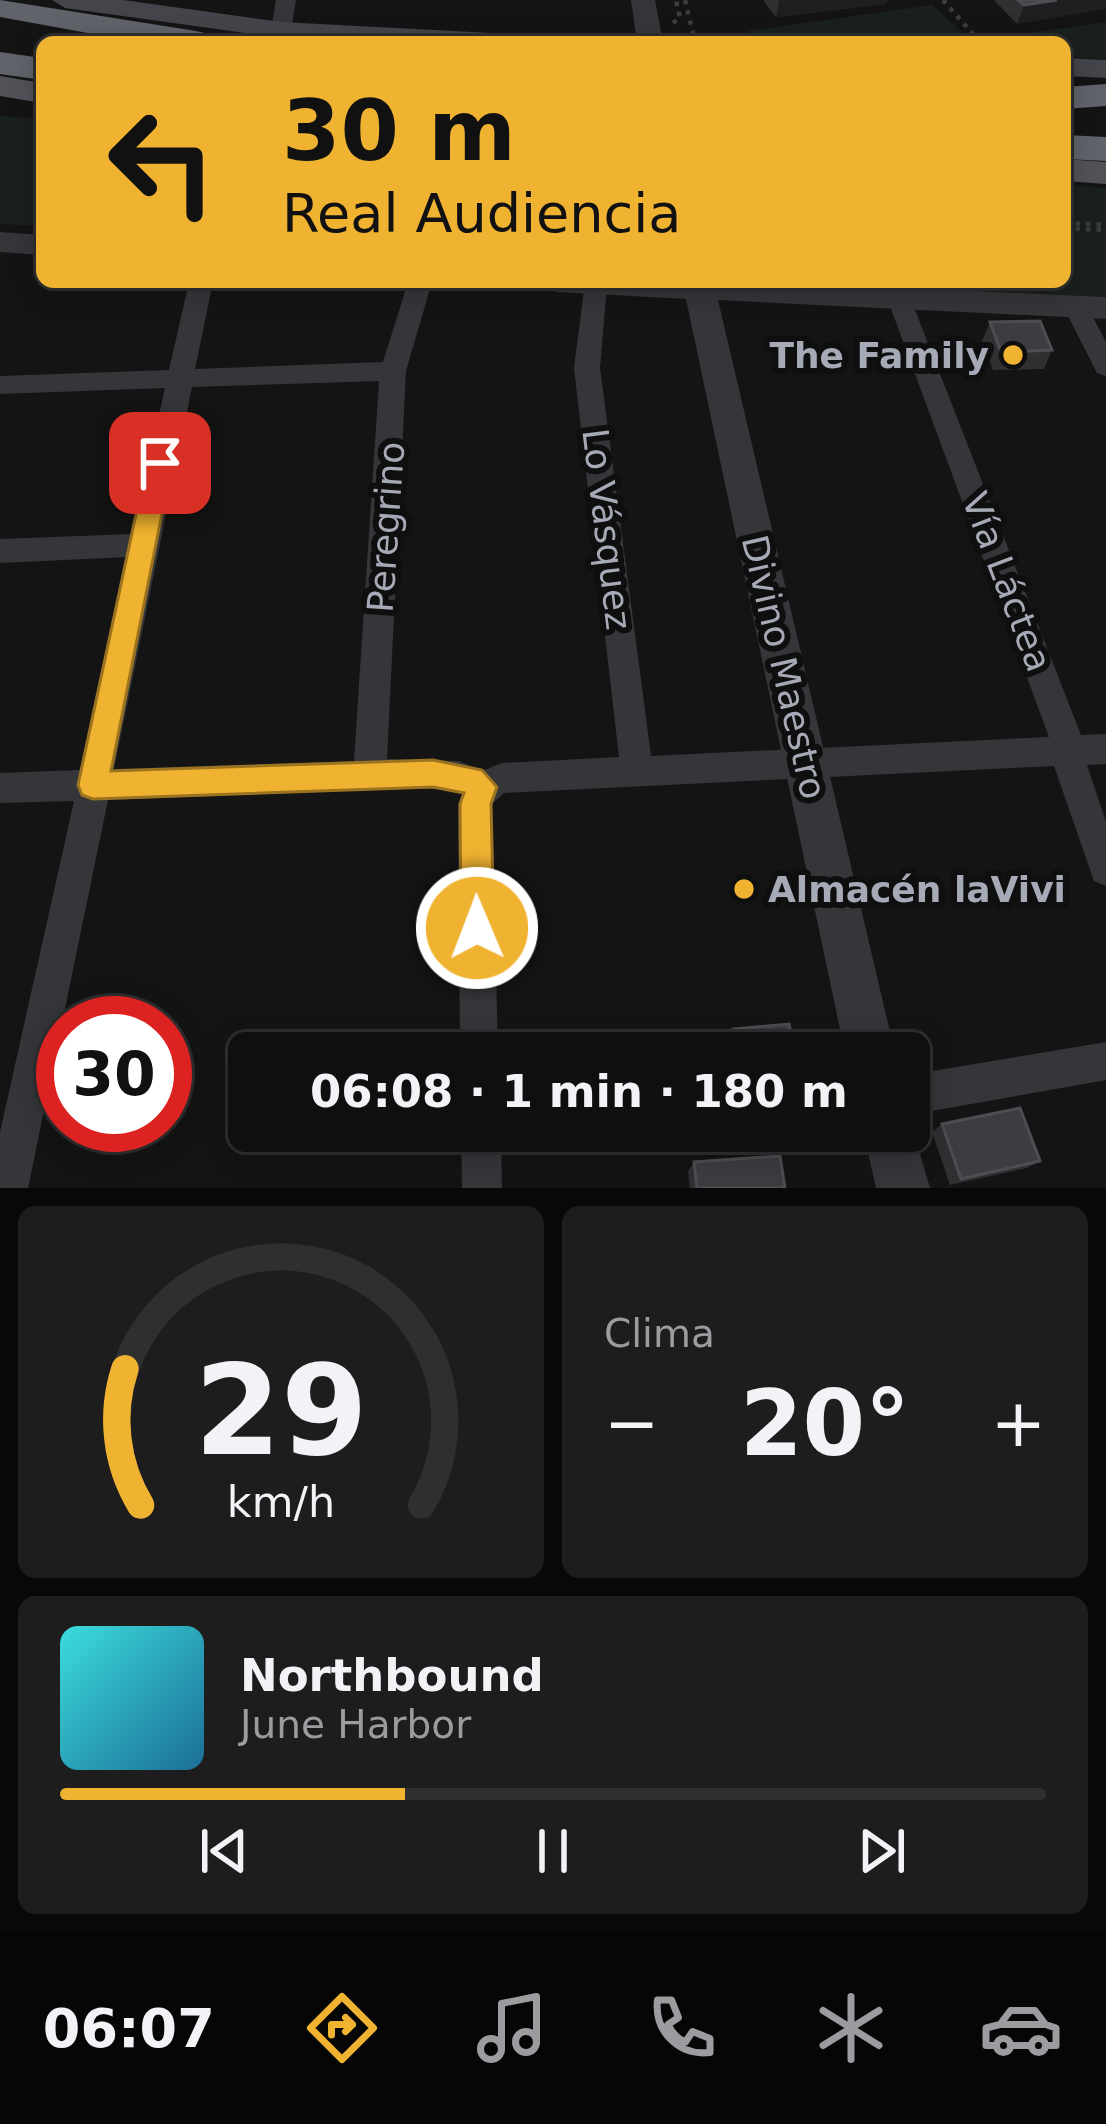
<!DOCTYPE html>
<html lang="es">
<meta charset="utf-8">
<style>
body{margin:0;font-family:"DejaVu Sans",sans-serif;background:#1d1d1e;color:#f1f3f6;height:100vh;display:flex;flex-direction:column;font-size:45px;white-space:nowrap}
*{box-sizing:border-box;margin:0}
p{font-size:39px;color:#9b9c9f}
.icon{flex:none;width:66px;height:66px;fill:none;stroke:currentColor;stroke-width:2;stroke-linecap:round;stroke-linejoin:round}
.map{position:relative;height:1188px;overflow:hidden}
.details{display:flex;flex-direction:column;gap:18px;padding:18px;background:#080809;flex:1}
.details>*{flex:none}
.top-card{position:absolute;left:36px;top:36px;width:1035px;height:252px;border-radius:18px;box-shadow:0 6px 30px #0003,0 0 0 3px #2f2f30;background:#f0b331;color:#111;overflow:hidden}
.speed{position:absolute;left:36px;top:996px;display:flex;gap:24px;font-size:60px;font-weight:700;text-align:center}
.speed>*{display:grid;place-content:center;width:156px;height:156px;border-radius:50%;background:#0f0f10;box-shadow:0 6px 30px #0003,0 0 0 3px #2f2f30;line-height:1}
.speed .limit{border:18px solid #d22;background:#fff;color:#111}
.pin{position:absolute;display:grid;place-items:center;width:102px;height:102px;color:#fff;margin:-51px;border-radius:24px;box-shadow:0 6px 18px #0006}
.me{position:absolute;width:132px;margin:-66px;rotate:359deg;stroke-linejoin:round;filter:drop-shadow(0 0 9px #0008)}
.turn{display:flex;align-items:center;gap:42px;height:252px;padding:0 48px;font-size:54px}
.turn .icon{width:156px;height:156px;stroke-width:2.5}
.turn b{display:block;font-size:84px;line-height:102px}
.big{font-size:90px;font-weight:700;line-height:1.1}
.details .widget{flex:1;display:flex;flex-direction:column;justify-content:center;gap:18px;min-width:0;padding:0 42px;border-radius:18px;background:#1d1d1e}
.details .dial{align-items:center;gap:0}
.dial svg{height:312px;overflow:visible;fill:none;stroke:#2f2f30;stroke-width:7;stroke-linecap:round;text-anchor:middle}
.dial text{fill:#f1f3f6;stroke:none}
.song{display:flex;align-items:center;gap:36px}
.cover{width:144px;height:144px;border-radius:18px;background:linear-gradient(135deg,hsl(180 70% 55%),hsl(200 70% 35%))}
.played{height:12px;border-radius:6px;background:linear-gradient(90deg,#f0b331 35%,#2f2f30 35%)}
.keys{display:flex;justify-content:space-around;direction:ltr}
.heat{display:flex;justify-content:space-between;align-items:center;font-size:66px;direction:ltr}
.details .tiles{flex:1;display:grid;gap:18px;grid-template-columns:1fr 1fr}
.widget:last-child{grid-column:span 2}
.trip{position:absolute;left:228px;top:1032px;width:702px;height:120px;border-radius:18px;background:#0f0f10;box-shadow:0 6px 30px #0003,0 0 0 3px #2f2f30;font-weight:700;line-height:120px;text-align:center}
.dock{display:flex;height:192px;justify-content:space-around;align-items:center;background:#060606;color:#9b9c9f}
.dock .icon{width:84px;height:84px}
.dock .selected{color:#f0b331}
.dock b{font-size:54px;color:#f1f3f6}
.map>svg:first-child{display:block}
</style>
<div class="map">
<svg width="1106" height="1188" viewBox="0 0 1106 1188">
<rect width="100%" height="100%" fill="#141415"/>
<path fill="#1a201b" d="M932,5L969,38L848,34L842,42H752L747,31Z
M1106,22V59L1065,57V42L979,40Z
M0,116L42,118V226L0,224Z
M1065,184L1106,188V297L804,282H1065Z"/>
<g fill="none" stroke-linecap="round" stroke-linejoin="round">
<path stroke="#3b3d41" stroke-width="4.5" stroke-dasharray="4.5 6" stroke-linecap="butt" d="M685,0L695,42
M943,0L980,42
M673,23L680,18L676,0
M1065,223L1106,225
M1065,228L1106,230"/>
<path fill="#35363a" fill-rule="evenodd" d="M276,0H296L291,30L281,36L271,30Z
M189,282H213L195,369L383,362L408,282H432L406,371L387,759L459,761L482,771L502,763L619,757L574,368L585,282L607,285L600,368L651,756L1049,737L887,298L890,292H908L1081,735L1106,734V764L1087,765L1106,822V886L1094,881L1054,766L504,793L492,804L498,1053H460L458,804L462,794L433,788L108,800L28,1188H0V1132L74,801L0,803V773L80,770L128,557L0,563V539L133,534L165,388L0,394V376L169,370ZM379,381L354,761L114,769L192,387Z
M1075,298L1084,300L1106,342V376L1097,373L1063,306Z
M1106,1042V1080L909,1115V1075Z
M461,1131H501L502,1188H462Z"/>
<path fill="#35363a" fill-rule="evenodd" d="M631,0H655L663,42H637Z
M0,232L42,235V255L0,252Z
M541,282H781L1106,297V319L718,300L895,1053H845L686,299L557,292L546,289Z
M909,1117L930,1188H876L863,1131H909Z"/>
<path fill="#43454a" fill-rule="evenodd" d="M52,0H123L281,22L512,34L526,42L281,38L65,8Z
M1065,58L1106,60V78L1065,76Z"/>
<path fill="#515359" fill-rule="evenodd" d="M0,76L42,83V103L0,96Z
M1065,159L1106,162V184L1065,181Z"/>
<path fill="#61636b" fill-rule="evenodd" d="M0,0L196,31L209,34L214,42H137L0,17Z
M0,52L42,58V80L0,74Z
M1106,84V106L1065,109V87Z
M1065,135L1106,137V161L1065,159Z"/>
</g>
<path fill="#303033" d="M763,0H887L886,4L776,17Z
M994,0H1106L1017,24Z
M990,322L1052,350L1044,369L993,370L982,341Z
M733,1029L795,1053H731L728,1038Z
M942,1124L1040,1161L1027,1168L950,1185L932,1132Z
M694,1162L785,1188H690L688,1171Z"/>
<path fill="#1f1f21" d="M779,0H887L886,4L776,17Z
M1057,0H1106V9L1017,24L1024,5Z"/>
<path fill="#3d3d41" stroke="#4d4e53" stroke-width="3" d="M1018,0H1057L1024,5Z
M1040,321L1052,350L1001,352L990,322Z
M789,1024L795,1053H737L733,1029Z
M1020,1108L1040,1161L961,1179L942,1124Z
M780,1156L785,1188H697L694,1162Z"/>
<path fill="#f0b331" stroke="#9c7420" stroke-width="3" d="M160,453L172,463L111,771L433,760L482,770L497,787L491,804L494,928L489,940L477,945L466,940L461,928L460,804L464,793L433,787L93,799L82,795L78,785L147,463Z"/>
<g fill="#f0b331" stroke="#0f0f10" stroke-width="4.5">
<circle cx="1013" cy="355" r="12"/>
<circle cx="744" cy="889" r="12"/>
</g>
<g text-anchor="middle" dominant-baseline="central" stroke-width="12" stroke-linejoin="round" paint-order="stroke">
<g font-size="36" font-weight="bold" fill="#a6aab6" stroke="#0f0f10" text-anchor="end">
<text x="989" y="355">The Family</text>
<text x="768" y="889" text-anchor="start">Almacén laVivi</text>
</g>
<g font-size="36" fill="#a6aab6" stroke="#0f0f10">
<text transform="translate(386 527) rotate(-86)">Peregrino</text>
<text transform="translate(607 529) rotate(83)">Lo Vásquez</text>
<text transform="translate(1007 582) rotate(69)">Vía Láctea</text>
<text transform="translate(784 667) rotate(77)">Divino Maestro</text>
</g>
</g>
</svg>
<div class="speed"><div class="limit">30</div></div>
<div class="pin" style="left:160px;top:463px;background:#d93025"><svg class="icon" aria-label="arrive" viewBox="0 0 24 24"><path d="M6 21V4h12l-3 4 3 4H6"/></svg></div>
<svg class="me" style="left:477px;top:928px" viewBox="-20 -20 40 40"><circle r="17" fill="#f0b331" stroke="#fff" stroke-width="3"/><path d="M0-11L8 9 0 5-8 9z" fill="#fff"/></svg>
<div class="trip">06:08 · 1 min · 180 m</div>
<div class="top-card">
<div class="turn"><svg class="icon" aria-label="left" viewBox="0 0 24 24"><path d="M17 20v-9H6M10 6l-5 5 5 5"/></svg><div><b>30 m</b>Real Audiencia</div></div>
</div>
</div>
<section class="details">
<div class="tiles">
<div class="widget dial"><svg viewBox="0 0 100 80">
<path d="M14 69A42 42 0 1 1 86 69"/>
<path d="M14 69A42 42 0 0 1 10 34" stroke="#f0b331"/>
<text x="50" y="56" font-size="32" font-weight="700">29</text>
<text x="50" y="72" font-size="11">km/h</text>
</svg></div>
<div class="widget"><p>Clima</p>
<div class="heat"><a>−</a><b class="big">20°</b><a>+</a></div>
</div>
<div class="widget">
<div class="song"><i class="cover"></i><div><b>Northbound</b><p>June Harbor</p></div></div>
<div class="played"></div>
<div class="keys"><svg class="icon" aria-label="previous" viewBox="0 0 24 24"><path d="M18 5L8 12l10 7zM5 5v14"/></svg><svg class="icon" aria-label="pause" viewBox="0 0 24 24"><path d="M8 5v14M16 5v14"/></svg><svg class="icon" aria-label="next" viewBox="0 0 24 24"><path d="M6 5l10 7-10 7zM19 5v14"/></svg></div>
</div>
</div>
</section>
<nav class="dock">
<b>06:07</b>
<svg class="icon selected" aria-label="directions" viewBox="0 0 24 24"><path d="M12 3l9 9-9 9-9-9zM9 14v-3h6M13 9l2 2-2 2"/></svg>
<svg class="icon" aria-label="music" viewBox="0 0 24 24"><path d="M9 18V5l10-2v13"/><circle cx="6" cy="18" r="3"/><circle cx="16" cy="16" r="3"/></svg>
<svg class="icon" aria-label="phone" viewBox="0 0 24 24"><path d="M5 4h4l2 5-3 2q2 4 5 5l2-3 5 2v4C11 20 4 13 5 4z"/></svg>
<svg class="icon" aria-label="climate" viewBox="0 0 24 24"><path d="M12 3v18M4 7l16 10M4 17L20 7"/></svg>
<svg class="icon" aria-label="car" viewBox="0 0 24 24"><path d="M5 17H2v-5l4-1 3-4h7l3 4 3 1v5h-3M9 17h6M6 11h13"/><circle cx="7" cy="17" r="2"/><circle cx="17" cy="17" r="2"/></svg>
</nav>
